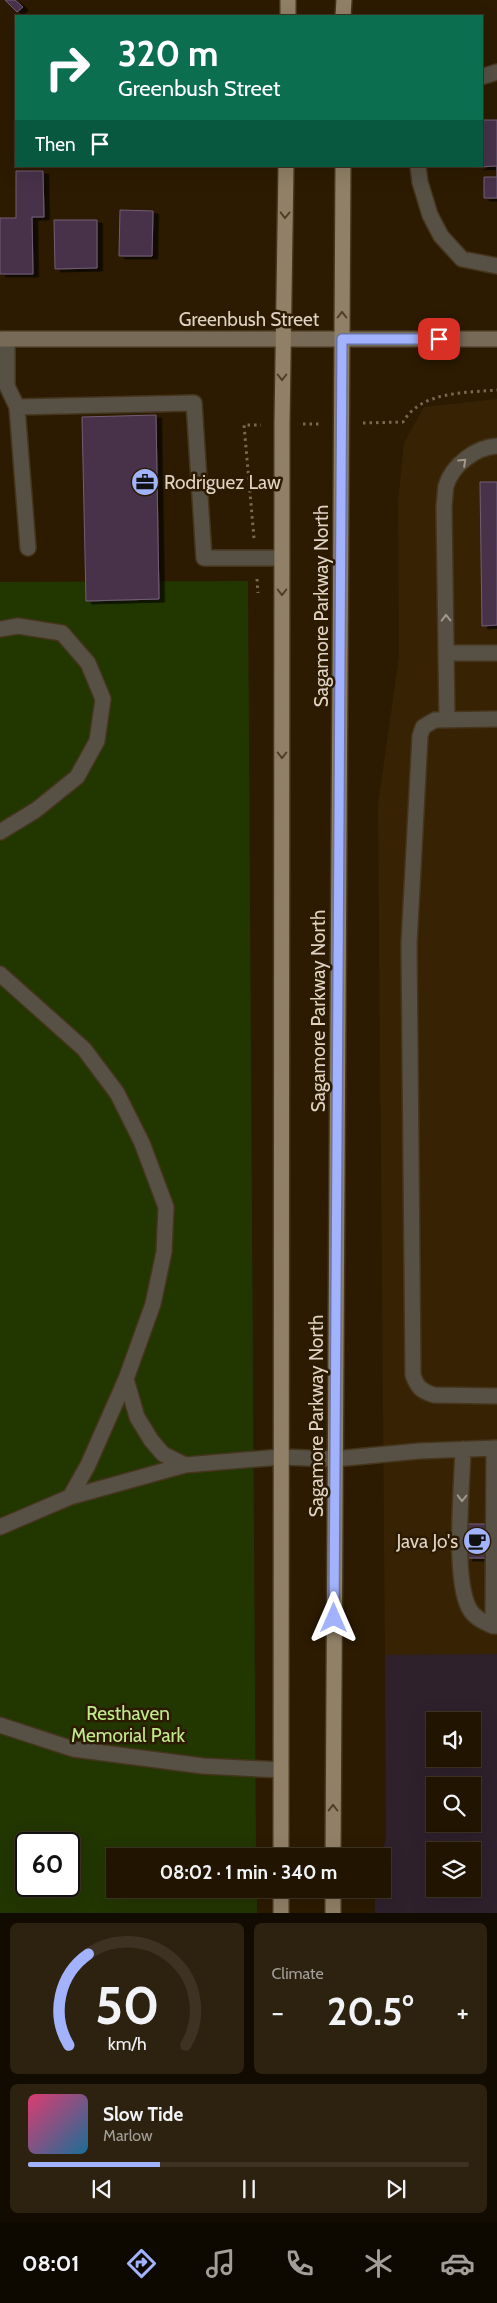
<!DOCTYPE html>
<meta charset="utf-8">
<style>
body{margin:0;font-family:Cabin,sans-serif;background:#2d2110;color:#f1f3f6;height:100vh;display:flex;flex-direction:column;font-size:19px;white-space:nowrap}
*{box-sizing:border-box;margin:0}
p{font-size:16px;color:#a29e99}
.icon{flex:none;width:28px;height:28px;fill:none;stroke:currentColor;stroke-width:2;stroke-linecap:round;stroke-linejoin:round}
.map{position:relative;height:1913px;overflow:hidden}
.drawer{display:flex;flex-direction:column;gap:10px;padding:10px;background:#120b01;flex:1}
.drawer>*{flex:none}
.hud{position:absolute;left:15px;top:15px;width:468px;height:152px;border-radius:0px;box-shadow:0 5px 20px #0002,0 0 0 1px #3e3323;background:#0b6e4f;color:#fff;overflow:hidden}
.buttons{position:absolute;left:426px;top:1712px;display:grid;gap:10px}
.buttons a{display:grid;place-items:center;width:55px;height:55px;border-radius:0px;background:#211401;box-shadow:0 5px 20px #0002,0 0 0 1px #3e3323;font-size:25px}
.speed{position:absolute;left:15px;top:1832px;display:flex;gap:10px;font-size:25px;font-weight:700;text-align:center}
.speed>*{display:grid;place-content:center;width:65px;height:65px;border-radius:50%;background:#211401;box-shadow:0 5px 20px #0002,0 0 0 1px #3e3323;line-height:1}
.speed .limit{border:2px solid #111;border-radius:8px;background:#fff;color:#111}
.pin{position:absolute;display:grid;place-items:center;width:42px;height:42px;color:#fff;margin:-21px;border-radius:10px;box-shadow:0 2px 8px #0006}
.me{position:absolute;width:55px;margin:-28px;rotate:0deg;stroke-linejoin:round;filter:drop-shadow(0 0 4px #0008)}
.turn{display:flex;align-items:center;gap:18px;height:105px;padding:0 20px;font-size:22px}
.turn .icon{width:65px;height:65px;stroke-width:2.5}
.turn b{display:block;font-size:35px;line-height:42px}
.then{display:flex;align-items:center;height:48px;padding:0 20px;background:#0003;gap:10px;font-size:19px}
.big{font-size:38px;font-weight:800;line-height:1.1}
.drawer .tile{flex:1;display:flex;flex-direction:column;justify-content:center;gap:8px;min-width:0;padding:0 18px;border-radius:8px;background:#2d2110}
.drawer .dial{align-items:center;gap:0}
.dial svg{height:130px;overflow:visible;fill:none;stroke:#3e3323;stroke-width:7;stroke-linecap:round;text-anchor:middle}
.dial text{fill:#f1f3f6;stroke:none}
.song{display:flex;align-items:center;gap:15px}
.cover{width:60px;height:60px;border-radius:8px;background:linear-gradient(135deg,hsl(340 70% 55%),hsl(200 70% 35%))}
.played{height:5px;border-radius:2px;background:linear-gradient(90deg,#a2b2fd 30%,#3e3323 30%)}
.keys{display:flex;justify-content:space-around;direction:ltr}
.heat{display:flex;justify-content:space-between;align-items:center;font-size:28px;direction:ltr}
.drawer .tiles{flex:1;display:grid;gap:10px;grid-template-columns:1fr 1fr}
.tile:last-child{grid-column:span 2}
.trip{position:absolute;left:106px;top:1848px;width:285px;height:50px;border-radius:0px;background:#211401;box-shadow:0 5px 20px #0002,0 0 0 1px #3e3323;font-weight:800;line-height:50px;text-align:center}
.dock{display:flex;height:80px;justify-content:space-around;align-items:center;background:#0d0800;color:#a29e99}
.dock .icon{width:35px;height:35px}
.dock .on{color:#a2b2fd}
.dock b{font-size:22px;color:#f1f3f6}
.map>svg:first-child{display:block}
</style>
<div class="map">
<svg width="497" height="1913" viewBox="0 0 497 1913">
<defs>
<filter id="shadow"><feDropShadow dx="5.5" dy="3" stdDeviation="0" flood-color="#0009"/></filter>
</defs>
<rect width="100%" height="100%" fill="#2c1b01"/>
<path fill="#372304" d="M497,399V1654L385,1655L378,805L399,656L398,501L404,443L424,407Z"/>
<path fill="#2f212c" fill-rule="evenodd" d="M497,1654V1913H375V1889H382V1856L386,1836L385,1655ZM435,1721H472V1759H435ZM435,1786H472V1824H435ZM435,1851H472V1889H435Z"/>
<path fill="#223600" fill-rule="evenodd" d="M248,581L256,1856H115V1889H257V1913H0V582ZM26,1844H69V1886H26Z"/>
<path fill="#46324a" stroke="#735d77" filter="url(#shadow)" d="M5,0H15L23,7L17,12Z
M481,120H497V198H484V177H497V166L478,167L481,166Z
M16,171H43L44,217H32L33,274H0V218H16Z
M120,210L153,211L152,256H119Z
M54,220H97V268L55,269Z
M156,415L159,599L86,601L82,417Z
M480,482H497V625L482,626Z
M466,1524H487L488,1558H467Z"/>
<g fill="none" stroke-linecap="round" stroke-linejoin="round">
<g stroke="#45351c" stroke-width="18">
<path id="lane" d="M481,77L497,72
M418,166L420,182L430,215L441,236L462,259L497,266
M7,339V386L17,407L194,403L204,558H282
M17,407L28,548
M0,629L18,626L62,633L88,663L103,699L97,741L77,777L36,810L0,832
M447,653H497
M497,719L435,720L423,727L420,736L409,944L413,1375C417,1387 421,1391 434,1395L497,1396
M447,720L444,506C445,499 445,492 446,486C452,465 476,447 497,446
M0,974L84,1049L117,1093L142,1143L166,1207L164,1252L153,1304L126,1379L137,1417L151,1440L163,1454L185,1465
M494,1448L493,1626H497
M463,1449C462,1487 453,1578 469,1608C474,1618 484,1622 493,1626
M70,1497L88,1465L126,1379
M0,1527L70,1497L185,1465L281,1457L335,1459L419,1451L497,1448
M0,1725L73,1749L203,1766L281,1770"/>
</g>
<g stroke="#45351c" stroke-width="18">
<path id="secondary" d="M0,339H497"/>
</g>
<g stroke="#45351c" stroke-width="18">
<path id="primary" d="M288,16V0
M343,16L344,0
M281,1856L282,424L286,166
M333,1856L343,166
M281,1913V1889
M333,1913V1889"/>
</g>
<path stroke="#796a54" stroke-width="3" stroke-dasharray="2.5 4" stroke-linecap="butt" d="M363,423L403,422C421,391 465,393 497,390
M303,424H321
M254,538L244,425H261
M257,579L258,593"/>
<use href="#lane" stroke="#575044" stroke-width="15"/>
<use href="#secondary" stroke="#776b58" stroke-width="15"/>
<use href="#primary" stroke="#908067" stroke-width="15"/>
</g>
<defs><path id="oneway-chevron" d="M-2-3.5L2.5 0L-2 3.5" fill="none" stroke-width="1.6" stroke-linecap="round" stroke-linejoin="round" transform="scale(1.25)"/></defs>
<g stroke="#4f3e25">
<use href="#oneway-chevron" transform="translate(285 215) rotate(91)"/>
<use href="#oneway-chevron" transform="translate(342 315) rotate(-90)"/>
<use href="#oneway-chevron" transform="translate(282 377) rotate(90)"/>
<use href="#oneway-chevron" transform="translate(282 592) rotate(90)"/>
<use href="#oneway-chevron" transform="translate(282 755) rotate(90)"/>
<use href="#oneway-chevron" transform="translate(333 1808) rotate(-90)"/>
</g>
<g stroke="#a2988a">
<use href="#oneway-chevron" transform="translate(463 462) rotate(-43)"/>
<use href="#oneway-chevron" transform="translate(446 618) rotate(-91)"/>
<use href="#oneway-chevron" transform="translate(462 1498) rotate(91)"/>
</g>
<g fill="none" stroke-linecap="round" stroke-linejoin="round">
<g stroke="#6974a4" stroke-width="12">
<path id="route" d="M334,1618L342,339H439"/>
</g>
<use href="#route" stroke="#a2b2fd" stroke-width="9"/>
</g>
<defs>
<g id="office-disc" transform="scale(1.4375)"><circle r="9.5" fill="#a2b2fd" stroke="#2c1b01"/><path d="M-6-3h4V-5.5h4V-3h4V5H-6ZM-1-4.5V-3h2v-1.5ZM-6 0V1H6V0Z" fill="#111"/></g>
<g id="cafe-disc" transform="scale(1.4375)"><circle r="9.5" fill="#a2b2fd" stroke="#2c1b01"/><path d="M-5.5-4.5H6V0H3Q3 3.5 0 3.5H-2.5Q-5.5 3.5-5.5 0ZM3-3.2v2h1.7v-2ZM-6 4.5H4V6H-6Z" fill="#111"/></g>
</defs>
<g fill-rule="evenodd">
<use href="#office-disc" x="145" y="482"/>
<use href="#cafe-disc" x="477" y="1541"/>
</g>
<g text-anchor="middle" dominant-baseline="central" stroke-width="5" stroke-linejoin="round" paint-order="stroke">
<g font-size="19" fill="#dfd3c4" stroke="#2c1b01">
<text x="249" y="319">Greenbush Street</text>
<text transform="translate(321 606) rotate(-90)">Sagamore Parkway North</text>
<text transform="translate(318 1011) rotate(-90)">Sagamore Parkway North</text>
<text transform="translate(316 1416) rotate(-90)">Sagamore Parkway North</text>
</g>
<g font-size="19" fill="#dfd3c4" stroke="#2c1b01" text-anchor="start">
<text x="164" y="482">Rodriguez Law</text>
<text x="458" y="1541" text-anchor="end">Java Jo's</text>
</g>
<g font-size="19" fill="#c0eb8a" stroke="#2c1b01">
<text x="128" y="1713">Resthaven<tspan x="128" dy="22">Memorial Park</tspan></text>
</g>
</g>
</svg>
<div class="buttons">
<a><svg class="icon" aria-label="sound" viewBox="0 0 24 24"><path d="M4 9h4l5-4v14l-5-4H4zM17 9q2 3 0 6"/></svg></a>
<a><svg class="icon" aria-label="search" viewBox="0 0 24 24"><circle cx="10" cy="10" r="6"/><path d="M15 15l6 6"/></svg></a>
<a><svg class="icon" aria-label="layers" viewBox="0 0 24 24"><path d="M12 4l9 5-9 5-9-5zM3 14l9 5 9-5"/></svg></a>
</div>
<div class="speed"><div class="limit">60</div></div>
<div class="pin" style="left:439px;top:339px;background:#d93025"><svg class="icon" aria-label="arrive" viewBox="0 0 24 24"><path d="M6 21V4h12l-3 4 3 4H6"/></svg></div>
<svg class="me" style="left:334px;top:1618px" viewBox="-20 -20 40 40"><path d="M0-17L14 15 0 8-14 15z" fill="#a2b2fd" stroke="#fff" stroke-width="4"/></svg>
<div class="trip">08:02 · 1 min · 340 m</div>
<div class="hud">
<div class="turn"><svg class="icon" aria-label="right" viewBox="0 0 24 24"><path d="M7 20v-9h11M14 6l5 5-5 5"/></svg><div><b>320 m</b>Greenbush Street</div></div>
<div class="then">Then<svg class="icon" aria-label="arrive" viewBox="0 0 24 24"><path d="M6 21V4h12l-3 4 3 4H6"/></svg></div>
</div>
</div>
<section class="drawer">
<div class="tiles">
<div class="tile dial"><svg viewBox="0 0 100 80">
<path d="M14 69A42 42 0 1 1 86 69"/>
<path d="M14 69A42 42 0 0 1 26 13" stroke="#a2b2fd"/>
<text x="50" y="56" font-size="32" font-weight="700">50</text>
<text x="50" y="72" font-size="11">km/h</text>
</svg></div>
<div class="tile"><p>Climate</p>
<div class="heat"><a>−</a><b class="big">20.5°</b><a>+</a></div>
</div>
<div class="tile">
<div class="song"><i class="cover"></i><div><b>Slow Tide</b><p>Marlow</p></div></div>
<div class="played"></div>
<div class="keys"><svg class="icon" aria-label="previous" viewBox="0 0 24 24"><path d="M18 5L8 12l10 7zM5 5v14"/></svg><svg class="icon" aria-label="pause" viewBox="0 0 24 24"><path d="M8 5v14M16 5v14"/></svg><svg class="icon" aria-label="next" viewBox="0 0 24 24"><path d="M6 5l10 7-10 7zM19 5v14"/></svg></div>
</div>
</div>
</section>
<nav class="dock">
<b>08:01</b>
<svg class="icon on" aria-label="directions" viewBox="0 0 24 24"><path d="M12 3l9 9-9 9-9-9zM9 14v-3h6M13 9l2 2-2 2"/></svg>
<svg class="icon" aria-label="music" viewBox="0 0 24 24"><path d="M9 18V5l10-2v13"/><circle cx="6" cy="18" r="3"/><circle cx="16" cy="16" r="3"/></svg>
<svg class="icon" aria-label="phone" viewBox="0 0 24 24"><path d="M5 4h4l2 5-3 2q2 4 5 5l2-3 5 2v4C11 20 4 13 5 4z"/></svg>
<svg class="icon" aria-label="climate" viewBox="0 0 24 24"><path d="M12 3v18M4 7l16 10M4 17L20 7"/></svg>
<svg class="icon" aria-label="car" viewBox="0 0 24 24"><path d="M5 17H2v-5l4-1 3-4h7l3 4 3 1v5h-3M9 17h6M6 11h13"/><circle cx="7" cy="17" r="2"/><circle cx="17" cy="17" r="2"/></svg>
</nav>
